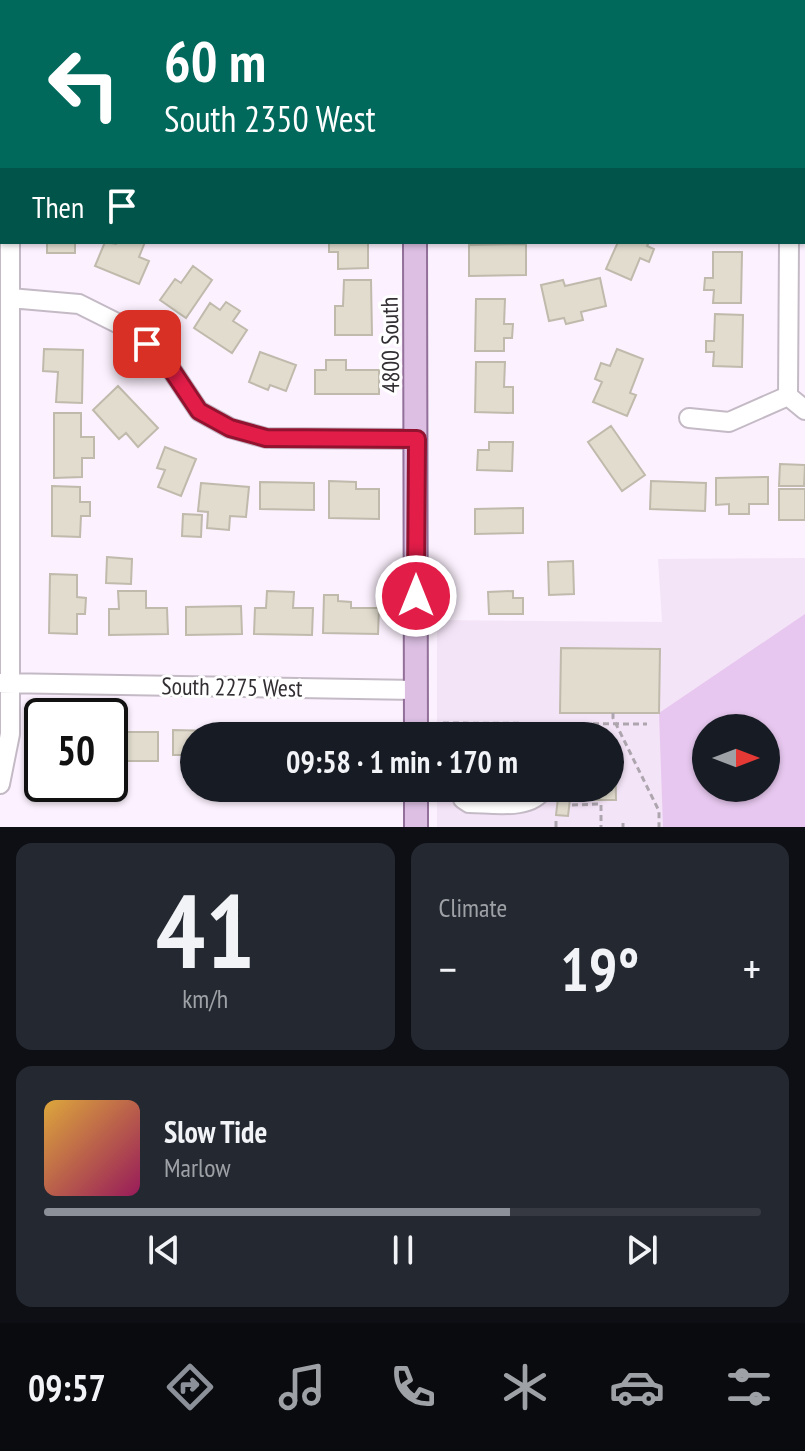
<!DOCTYPE html>
<meta charset="utf-8">
<style>
body{margin:0;font-family:"PT Sans Narrow",sans-serif;background:#242831;color:#f1f3f6;height:100vh;display:flex;flex-direction:column;font-size:30px;white-space:nowrap}
*{box-sizing:border-box;margin:0}
p{font-size:26px;color:#9ea1a6}
.icon{flex:none;width:44px;height:44px;fill:none;stroke:currentColor;stroke-width:2;stroke-linecap:round;stroke-linejoin:round}
.map{position:relative;height:827px;overflow:hidden}
.details{display:flex;flex-direction:column;gap:16px;padding:16px;background:#0d0f14;flex:1}
.details>*{flex:none}
.guide{position:absolute;left:0px;top:0px;width:806px;height:244px;box-shadow:0 2px 6px #0004;background:#00695c;color:#fff;overflow:hidden}
.needle{width:52px;rotate:90deg}
.tools{position:absolute;left:692px;top:714px;display:grid;gap:16px}
.tools a{display:grid;place-items:center;width:88px;height:88px;border-radius:50%;background:#171b24;box-shadow:0 2px 6px #0004;font-size:40px}
.speed{position:absolute;left:24px;top:698px;display:flex;gap:16px;font-size:40px;font-weight:700;text-align:center}
.speed>*{display:grid;place-content:center;width:104px;height:104px;border-radius:50%;background:#171b24;box-shadow:0 2px 6px #0004;line-height:1}
.speed .limit{border:4px solid #111;border-radius:12px;background:#fff;color:#111}
.pin{position:absolute;display:grid;place-items:center;width:68px;height:68px;color:#fff;margin:-34px;border-radius:16px;box-shadow:0 4px 12px #0006}
.me{position:absolute;width:88px;margin:-44px;rotate:0deg;stroke-linejoin:round;filter:drop-shadow(0 0 6px #0008)}
.turn{display:flex;align-items:center;gap:28px;height:168px;padding:0 32px;font-size:36px}
.turn .icon{width:104px;height:104px;stroke-width:2.5}
.turn b{display:block;font-size:56px;line-height:68px}
.then{display:flex;align-items:center;height:76px;padding:0 32px;background:#0003;gap:16px;font-size:30px}
.big{font-size:60px;font-weight:700;line-height:1.1}
.details .widget{flex:1;display:flex;flex-direction:column;justify-content:center;gap:12px;min-width:0;padding:0 28px;border-radius:16px;background:#242831}
.details .dial{align-items:center;gap:0}
.dial b{font-size:104px;line-height:1}
.song{display:flex;align-items:center;gap:24px}
.cover{width:96px;height:96px;border-radius:12px;background:linear-gradient(135deg,hsl(40 70% 55%),hsl(330 70% 35%))}
.played{height:8px;border-radius:4px;background:linear-gradient(90deg,#8c9099 65%,#363941 65%)}
.keys{display:flex;justify-content:space-around;direction:ltr}
.heat{display:flex;justify-content:space-between;align-items:center;font-size:44px;direction:ltr}
.details .tiles{flex:1;display:grid;gap:16px;grid-template-columns:1fr 1fr}
.widget:last-child{grid-column:span 2}
.trip{position:absolute;left:180px;top:722px;width:444px;height:80px;border-radius:40px;background:#171b24;box-shadow:0 2px 6px #0004;font-weight:700;line-height:80px;text-align:center}
.dock{display:flex;height:128px;justify-content:space-around;align-items:center;background:#090b0e;color:#9ea1a6}
.dock .icon{width:56px;height:56px}
.dock .active{color:#8c9099}
.dock b{font-size:36px;color:#f1f3f6}
.map>svg:first-child{display:block}
</style>
<div class="map">
<svg width="805" height="827" viewBox="0 0 805 827">
<rect width="100%" height="100%" fill="#fcf1fe"/>
<path fill="#f4e4f7" fill-rule="evenodd" d="M805,558V827H437V788H610V736H437V620L662,622L658,559ZM706,728H766V788H706Z"/>
<path fill="#e7c7ef" fill-rule="evenodd" d="M805,614V827H663L659,713ZM706,728H766V788H706Z"/>
<path fill="#e1dcce" stroke="#bfbaac" stroke-width="2" d="M472,0H529V2H472Z
M608,0H665V2H608Z
M677,0H727L677,2Z
M47,242H75V253H47Z
M105,242L116,244L117,242H145L139,257L149,261L139,284L95,266Z
M329,242H368V268L338,269V252H329Z
M618,242H649L647,246L654,249L649,262L640,258L631,280L606,269Z
M526,244V275L469,276V245Z
M713,252H742L741,303H713L714,290H704L705,278H713Z
M193,266L212,280L186,318L160,300L175,279L181,283Z
M600,278L606,306L581,312L583,320L566,324L564,318L549,321L541,285L563,280L565,286Z
M344,280H371L372,335H335V306H343Z
M476,299H505L504,324H513L512,338H504V351H475Z
M226,302L240,311L233,321L247,330L232,353L194,328L210,303L220,310Z
M715,314L743,315L742,367L713,366L714,352H706V341H714Z
M44,349L83,350L82,403L56,402L58,372L43,371Z
M617,349L643,359L630,393L636,395L627,416L593,402L602,382L595,379L601,363L610,366Z
M260,352L296,365L286,391L270,385L268,390L249,382Z
M326,360H346V370H379V394H315V370H326Z
M476,362H505L504,387H513V413L475,412Z
M118,386L158,428L138,447L126,433L119,439L93,410Z
M54,413H81V437H94V458H82V477L54,478Z
M611,426L645,475L622,491L588,442Z
M489,442H513L512,471L477,470L478,450H489Z
M165,447L196,459L181,496L158,487L165,470L157,468Z
M780,464L805,465L804,486H779Z
M768,477V504H749V514H729V504L716,505V478Z
M329,481L356,482V489H379V519L329,518Z
M651,481L706,483L705,511L650,509Z
M260,482L314,483V510L260,509Z
M201,483L249,487L246,517L230,516L229,530L207,528L208,512L198,511Z
M52,486L80,487V502H90V516H81L80,537L52,536Z
M779,489H805V520H779Z
M523,508V533L475,534V509Z
M183,514L202,515L201,537L182,536Z
M107,557L132,559L131,584L106,583Z
M573,561L574,594L549,595L548,562Z
M50,574L77,575V597L86,598L85,614H77V634L49,633Z
M118,591H146V608H167L168,634L109,635V609H119Z
M267,591L294,592L293,608H313L312,635L254,634L255,608H266Z
M513,591V598H523V614H489L488,592Z
M324,595H338V601L351,602V608H379L378,634L323,633Z
M241,606L242,634L186,635V607Z
M561,648L660,649L659,713H560Z
M370,728V736H331V729Z
M173,730L215,731V736H194V755H173Z
M110,732H158V761H110Z
M615,749L616,800H589V788H610V750Z
M49,784H80V800H49Z
M558,798L570,799L568,816L556,815Z"/>
<g fill="none" stroke-linecap="round" stroke-linejoin="round">
<g stroke="#c4bac6" stroke-width="22">
<path id="minor" d="M10,0V2
M74,0L82,2
M804,89L805,86
M10,298L79,304L129,329L165,360L199,411L230,428L266,438L417,439
M788,396L789,242
M689,418L729,422L788,396L805,410
M0,683L416,690
M0,784L10,734V242
M462,788L463,799L469,803C492,803 531,811 544,788"/>
</g>
<g stroke="#927099" stroke-width="26">
<path id="major" d="M416,2V0
M415,242L416,736
M416,788V827"/>
</g>
<path stroke="#aea6af" stroke-width="3" stroke-dasharray="6 4" stroke-linecap="butt" d="M613,713V718L659,811V827
M443,723L647,724
M572,805L601,804V827
M556,827V819
M623,827V823"/>
<use href="#minor" stroke="#fff" stroke-width="18"/>
<use href="#major" stroke="#dcbfe3" stroke-width="22"/>
</g>
<g fill="none" stroke-linecap="round" stroke-linejoin="round">
<g stroke="#92132f" stroke-width="20">
<path id="route" d="M147,344L165,360L199,411L230,428L266,438L417,439L416,596"/>
</g>
<use href="#route" stroke="#e11d48" stroke-width="14"/>
</g>
<g text-anchor="middle" dominant-baseline="central" stroke-width="6" stroke-linejoin="round" paint-order="stroke">
<g font-size="24" fill="#322e32" stroke="#fff">
<text transform="translate(390 345) rotate(-91)">4800 South</text>
<text transform="translate(232 687) rotate(1)">South 2275 West</text>
</g>
</g>
</svg>
<div class="tools">
<a><svg class="needle" viewBox="-14 -14 28 28"><path d="M0-13l5 13h-10z" fill="#e53935"/><path d="M0 13l5-13h-10z" fill="#9ea1a6"/></svg></a>
</div>
<div class="speed"><div class="limit">50</div></div>
<div class="pin" style="left:147px;top:344px;background:#d93025"><svg class="icon" aria-label="arrive" viewBox="0 0 24 24"><path d="M6 21V4h12l-3 4 3 4H6"/></svg></div>
<svg class="me" style="left:416px;top:596px" viewBox="-20 -20 40 40"><circle r="17" fill="#e11d48" stroke="#fff" stroke-width="3"/><path d="M0-11L8 9 0 5-8 9z" fill="#fff"/></svg>
<div class="trip">09:58 · 1 min · 170 m</div>
<div class="guide">
<div class="turn"><svg class="icon" aria-label="left" viewBox="0 0 24 24"><path d="M17 20v-9H6M10 6l-5 5 5 5"/></svg><div><b>60 m</b>South 2350 West</div></div>
<div class="then">Then<svg class="icon" aria-label="arrive" viewBox="0 0 24 24"><path d="M6 21V4h12l-3 4 3 4H6"/></svg></div>
</div>
</div>
<section class="details">
<div class="tiles">
<div class="widget dial"><b>41</b><p>km/h</p></div>
<div class="widget"><p>Climate</p>
<div class="heat"><a>−</a><b class="big">19°</b><a>+</a></div>
</div>
<div class="widget">
<div class="song"><i class="cover"></i><div><b>Slow Tide</b><p>Marlow</p></div></div>
<div class="played"></div>
<div class="keys"><svg class="icon" aria-label="previous" viewBox="0 0 24 24"><path d="M18 5L8 12l10 7zM5 5v14"/></svg><svg class="icon" aria-label="pause" viewBox="0 0 24 24"><path d="M8 5v14M16 5v14"/></svg><svg class="icon" aria-label="next" viewBox="0 0 24 24"><path d="M6 5l10 7-10 7zM19 5v14"/></svg></div>
</div>
</div>
</section>
<nav class="dock">
<b>09:57</b>
<svg class="icon active" aria-label="directions" viewBox="0 0 24 24"><path d="M12 3l9 9-9 9-9-9zM9 14v-3h6M13 9l2 2-2 2"/></svg>
<svg class="icon" aria-label="music" viewBox="0 0 24 24"><path d="M9 18V5l10-2v13"/><circle cx="6" cy="18" r="3"/><circle cx="16" cy="16" r="3"/></svg>
<svg class="icon" aria-label="phone" viewBox="0 0 24 24"><path d="M5 4h4l2 5-3 2q2 4 5 5l2-3 5 2v4C11 20 4 13 5 4z"/></svg>
<svg class="icon" aria-label="climate" viewBox="0 0 24 24"><path d="M12 3v18M4 7l16 10M4 17L20 7"/></svg>
<svg class="icon" aria-label="car" viewBox="0 0 24 24"><path d="M5 17H2v-5l4-1 3-4h7l3 4 3 1v5h-3M9 17h6M6 11h13"/><circle cx="7" cy="17" r="2"/><circle cx="17" cy="17" r="2"/></svg>
<svg class="icon" aria-label="filters" viewBox="0 0 24 24"><path d="M4 7h16M4 17h16"/><circle cx="9" cy="7" r="2"/><circle cx="15" cy="17" r="2"/></svg>
</nav>
